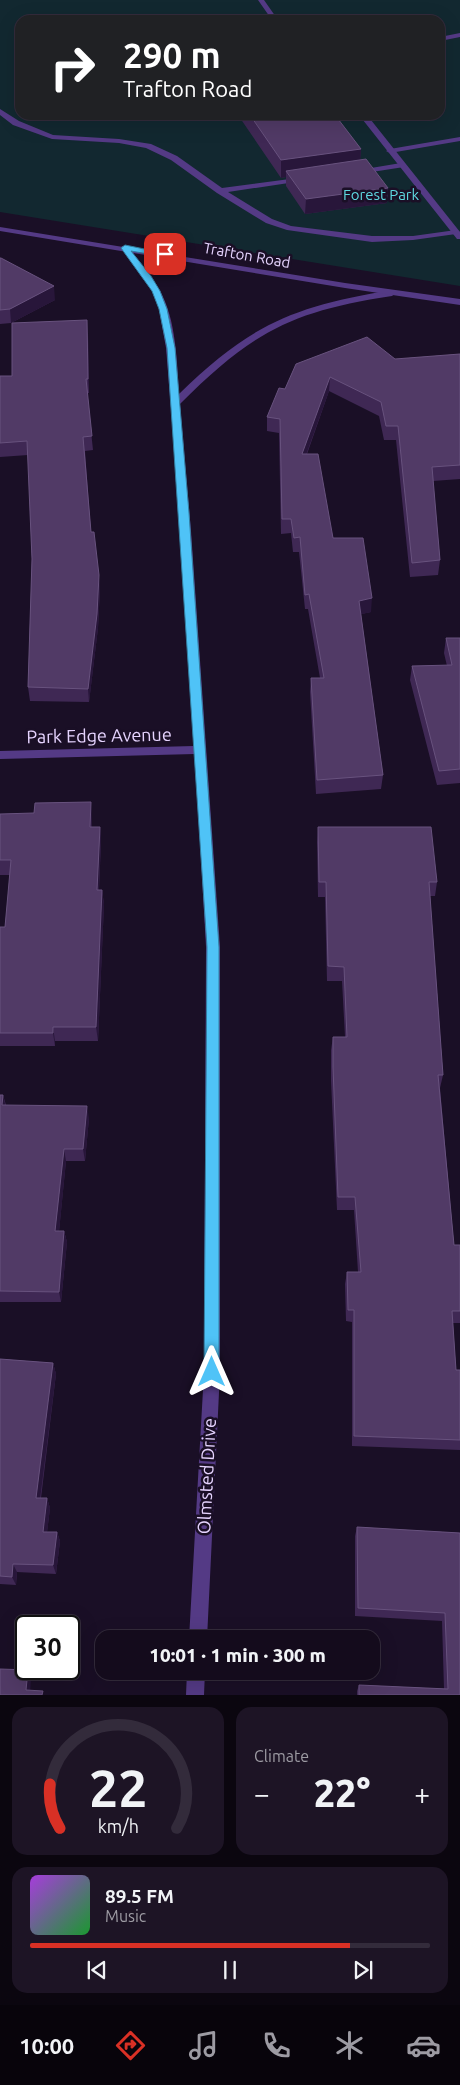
<!DOCTYPE html>
<meta charset="utf-8">
<style>
body{margin:0;font-family:Ubuntu,sans-serif;background:#1d1425;color:#f1f3f6;height:100vh;display:flex;flex-direction:column;font-size:19px;white-space:nowrap}
*{box-sizing:border-box;margin:0}
p{font-size:16px;color:#9d9ba3}
.icon{flex:none;width:28px;height:28px;fill:none;stroke:currentColor;stroke-width:2;stroke-linecap:round;stroke-linejoin:round}
.map{position:relative;height:1695px;overflow:hidden}
.drawer{display:flex;flex-direction:column;gap:12px;padding:12px;background:#0b060f;flex:1}
.drawer>*{flex:none}
.banner{position:absolute;left:15px;top:15px;width:430px;height:105px;border-radius:15px;box-shadow:0 5px 20px #0002,0 0 0 1px #332b3b;background:#202124;color:#fff;overflow:hidden}
.speed{position:absolute;left:15px;top:1615px;display:flex;gap:10px;font-size:25px;font-weight:700;text-align:center}
.speed>*{display:grid;place-content:center;width:65px;height:65px;border-radius:50%;background:#140b1c;box-shadow:0 5px 20px #0002,0 0 0 1px #332b3b;line-height:1}
.speed .limit{border:2px solid #111;border-radius:8px;background:#fff;color:#111}
.pin{position:absolute;display:grid;place-items:center;width:42px;height:42px;color:#fff;margin:-21px;border-radius:10px;box-shadow:0 2px 8px #0006}
.me{position:absolute;width:55px;margin:-28px;rotate:0deg;stroke-linejoin:round;filter:drop-shadow(0 0 4px #0008)}
.turn{display:flex;align-items:center;gap:18px;height:105px;padding:0 25px;font-size:22px}
.turn .icon{width:65px;height:65px;stroke-width:2.5}
.turn b{display:block;font-size:35px;line-height:42px}
.big{font-size:38px;font-weight:800;line-height:1.1}
.drawer .card{flex:1;display:flex;flex-direction:column;justify-content:center;gap:8px;min-width:0;padding:0 18px;border-radius:15px;background:#1d1425}
.drawer .dial{align-items:center;gap:0}
.dial svg{height:130px;overflow:visible;fill:none;stroke:#332b3b;stroke-width:7;stroke-linecap:round;text-anchor:middle}
.dial text{fill:#f1f3f6;stroke:none}
.song{display:flex;align-items:center;gap:15px}
.cover{width:60px;height:60px;border-radius:8px;background:linear-gradient(135deg,hsl(280 70% 55%),hsl(130 70% 35%))}
.played{height:5px;border-radius:2px;background:linear-gradient(90deg,#d93025 80%,#332b3b 80%)}
.keys{display:flex;justify-content:space-around;direction:ltr}
.heat{display:flex;justify-content:space-between;align-items:center;font-size:28px;direction:ltr}
.drawer .tiles{flex:1;display:grid;gap:12px;grid-template-columns:1fr 1fr}
.card:last-child{grid-column:span 2}
.trip{position:absolute;left:95px;top:1630px;width:285px;height:50px;border-radius:15px;background:#140b1c;box-shadow:0 5px 20px #0002,0 0 0 1px #332b3b;font-weight:800;line-height:50px;text-align:center}
.tabs{display:flex;height:80px;justify-content:space-around;align-items:center;background:#08040b;color:#9d9ba3}
.tabs .icon{width:35px;height:35px}
.tabs .on{color:#d93025}
.tabs b{font-size:22px;color:#f1f3f6}
.map>svg:first-child{display:block}
</style>
<div class="map">
<svg width="460" height="1695" viewBox="0 0 460 1695">
<rect width="100%" height="100%" fill="#1a0f26"/>
<path fill="#122830" fill-rule="evenodd" d="M0,0H460V286L0,212ZM20,20H440V115H20Z"/>
<g fill="none" stroke-linecap="round" stroke-linejoin="round">
<path fill="#543a85" fill-rule="evenodd" d="M0,109L19,121L53,135L119,139L151,144L177,156L222,188L305,177V181H302L228,192L272,219L291,226L372,236H413L456,230L460,232L456,234L413,240L372,242L287,230L266,223L217,193L171,160L146,148L119,143L52,139L13,125L0,115Z
M460,137V141L390,153L386,151L390,149Z
M401,163L405,165L404,167L359,174L355,172L359,170Z"/>
<path fill="#543a85" fill-rule="evenodd" d="M258,0H264L278,20H272Z
M460,33V37L440,41V37Z
M359,115H367L460,232V239H457Z
M122,246H128C138,261 152,275 160,291C176,319 177,362 179,394C250,324 295,306 392,290L396,293L392,296C292,311 252,332 180,404L191,531L220,947V1372L207,1639H189L204,1372L206,947L195,754L0,759V751L194,746L181,531L166,348L159,309L152,291L121,248Z
M187,1671H205L204,1695H186Z"/>
<path fill="#543a85" fill-rule="evenodd" d="M0,227L345,283L460,299V305L345,288L0,231Z"/>
</g>
<path fill="#3f2854" d="M238,115H335L361,149L360,160L388,188L387,203L305,214L286,186V177L281,178Z
M0,258L55,300L11,323L0,324Z
M88,333L89,393H87L93,450L85,451L91,532L100,588L98,628L89,702L30,701L28,687L32,559L28,455L0,457V376H12Z
M460,354V479L433,481L440,560L438,575L410,577L396,440H384L379,416L329,391L307,454L333,538L371,612L361,614L383,775L381,789L316,794L310,692L311,678H320L308,609H305L299,552H293L291,533L281,534L279,433L267,431V417L285,389L395,359Z
M446,638H460V783L437,785L410,680L412,666H447L444,653Z
M0,814L92,817V827H100L101,842L99,890H102L104,904L98,1041H55V1046H0V927H5L10,875H0Z
M318,827L437,882L435,896H430L443,1075L440,1088L454,1245H460V1323H453L456,1370H460V1450L352,1446V1322L346,1321L345,1284L347,1272H358L354,1210H337L331,1081V1050L333,1037H345L342,981H327L325,897H318L317,842Z
M0,1095H3L6,1105L89,1118L85,1161H66L59,1231H64L67,1242L61,1302H0Z
M0,1359L53,1363L56,1374L41,1498H47L50,1508L47,1532H57L60,1541L56,1574L17,1572L16,1585L0,1584Z
M357,1527L460,1533V1695H357V1691L359,1685L444,1689L442,1621L355,1616V1536Z"/>
<path fill="#28163a" d="M361,149L360,167L286,171V177L281,178V160Z
M388,188L387,203L305,214L306,199Z
M54,286L55,300L11,323L10,309Z
M87,320L88,333L89,393L88,379Z
M330,377L329,391L301,469L302,454Z
M99,575L100,588L98,628L89,702L88,689Z
M372,598L371,612L358,615L359,601Z
M91,802L92,817L91,842L90,827Z
M100,827L101,842L98,904L97,890Z
M102,890L104,904L98,1041L96,1027Z
M53,1027L55,1041V1046L53,1033Z
M3,1095L6,1108L2,1105Z
M87,1106L89,1118L85,1161L83,1149Z
M64,1149L66,1161L58,1242L55,1231Z
M64,1231L67,1242L61,1302L59,1292Z
M53,1363L56,1374L39,1507L36,1498Z
M47,1498L50,1508L46,1541L43,1532Z
M57,1532L60,1541L56,1574L53,1565Z
M13,1564L17,1572L16,1585L12,1577Z
M28,1670L31,1676L30,1695L26,1690Z"/>
<path fill="#513a66" stroke="#68527e" d="M250,115H335L361,149L281,160Z
M366,159L388,188L306,199L286,171Z
M0,258H1L54,286L10,309L0,310Z
M87,320L88,379H86L92,436L83,437L91,532H94L99,575L97,614L88,689L28,687L32,559L27,441L0,443V376H12V323Z
M367,337L395,359L460,354V465L432,467L440,560L412,563L398,426H386L381,402L330,377L302,454H318L333,538H363L372,598L359,601L383,775L317,780L311,678H324L309,594L305,595L300,537L294,538L291,519H282L280,419L267,417L279,388L285,389L296,364Z
M446,638H460V769L439,771L412,666L452,665Z
M91,802L90,827H100L97,890H102L96,1027H53V1033H0V927H5L11,860H0V814L34,813L35,803Z
M318,827H431L437,882H429L443,1075H438L454,1245H460V1311H452L456,1370H460V1440L354,1436V1310H348L347,1272H361L355,1197H338L333,1067V1037H347L344,967L328,966L326,882H319Z
M0,1095H3L2,1105L87,1106L83,1149H64L55,1231H64L59,1292L0,1291Z
M0,1359L53,1363L36,1498H47L43,1532H57L53,1565L13,1564L12,1577L0,1576Z
M357,1527L460,1533V1695H359V1685L448,1689L445,1613L358,1608Z
M0,1669L28,1670L26,1690L43,1691L42,1695H0Z"/>
<path fill="#4fc3f7" stroke="#337fa1" d="M125,245L169,254L165,257L131,251L151,276L160,291L167,309L175,348L189,513L219,947V1372L217,1377L212,1379L206,1377L204,1372L207,947L167,348L159,309L152,291L121,248Z"/>
<g text-anchor="middle" dominant-baseline="central" stroke-width="5" stroke-linejoin="round" paint-order="stroke">
<g font-size="15" fill="#5ed8e1" stroke="#1a0f26">
<text x="381" y="194">Forest Park</text>
</g>
<g font-size="15" fill="#e6d4ff" stroke="#1a0f26">
<text transform="translate(247 255) rotate(10)">Trafton Road</text>
</g>
<g font-size="18" fill="#e6d4ff" stroke="#1a0f26">
<text transform="translate(99 735) rotate(-1)">Park Edge Avenue</text>
<text transform="translate(206 1476) rotate(-87)">Olmsted Drive</text>
</g>
</g>
</svg>
<div class="speed"><div class="limit">30</div></div>
<div class="pin" style="left:165px;top:254px;background:#d93025"><svg class="icon" aria-label="arrive" viewBox="0 0 24 24"><path d="M6 21V4h12l-3 4 3 4H6"/></svg></div>
<svg class="me" style="left:212px;top:1372px" viewBox="-20 -20 40 40"><path d="M0-17L14 15 0 8-14 15z" fill="#4fc3f7" stroke="#fff" stroke-width="4"/></svg>
<div class="trip">10:01 · 1 min · 300 m</div>
<div class="banner">
<div class="turn"><svg class="icon" aria-label="right" viewBox="0 0 24 24"><path d="M7 20v-9h11M14 6l5 5-5 5"/></svg><div><b>290 m</b>Trafton Road</div></div>
</div>
</div>
<section class="drawer">
<div class="tiles">
<div class="card dial"><svg viewBox="0 0 100 80">
<path d="M14 69A42 42 0 1 1 86 69"/>
<path d="M14 69A42 42 0 0 1 8 42" stroke="#d93025"/>
<text x="50" y="56" font-size="32" font-weight="700">22</text>
<text x="50" y="72" font-size="11">km/h</text>
</svg></div>
<div class="card"><p>Climate</p>
<div class="heat"><a>−</a><b class="big">22°</b><a>+</a></div>
</div>
<div class="card">
<div class="song"><i class="cover"></i><div><b>89.5 FM</b><p>Music</p></div></div>
<div class="played"></div>
<div class="keys"><svg class="icon" aria-label="previous" viewBox="0 0 24 24"><path d="M18 5L8 12l10 7zM5 5v14"/></svg><svg class="icon" aria-label="pause" viewBox="0 0 24 24"><path d="M8 5v14M16 5v14"/></svg><svg class="icon" aria-label="next" viewBox="0 0 24 24"><path d="M6 5l10 7-10 7zM19 5v14"/></svg></div>
</div>
</div>
</section>
<nav class="tabs">
<b>10:00</b>
<svg class="icon on" aria-label="directions" viewBox="0 0 24 24"><path d="M12 3l9 9-9 9-9-9zM9 14v-3h6M13 9l2 2-2 2"/></svg>
<svg class="icon" aria-label="music" viewBox="0 0 24 24"><path d="M9 18V5l10-2v13"/><circle cx="6" cy="18" r="3"/><circle cx="16" cy="16" r="3"/></svg>
<svg class="icon" aria-label="phone" viewBox="0 0 24 24"><path d="M5 4h4l2 5-3 2q2 4 5 5l2-3 5 2v4C11 20 4 13 5 4z"/></svg>
<svg class="icon" aria-label="climate" viewBox="0 0 24 24"><path d="M12 3v18M4 7l16 10M4 17L20 7"/></svg>
<svg class="icon" aria-label="car" viewBox="0 0 24 24"><path d="M5 17H2v-5l4-1 3-4h7l3 4 3 1v5h-3M9 17h6M6 11h13"/><circle cx="7" cy="17" r="2"/><circle cx="17" cy="17" r="2"/></svg>
</nav>
